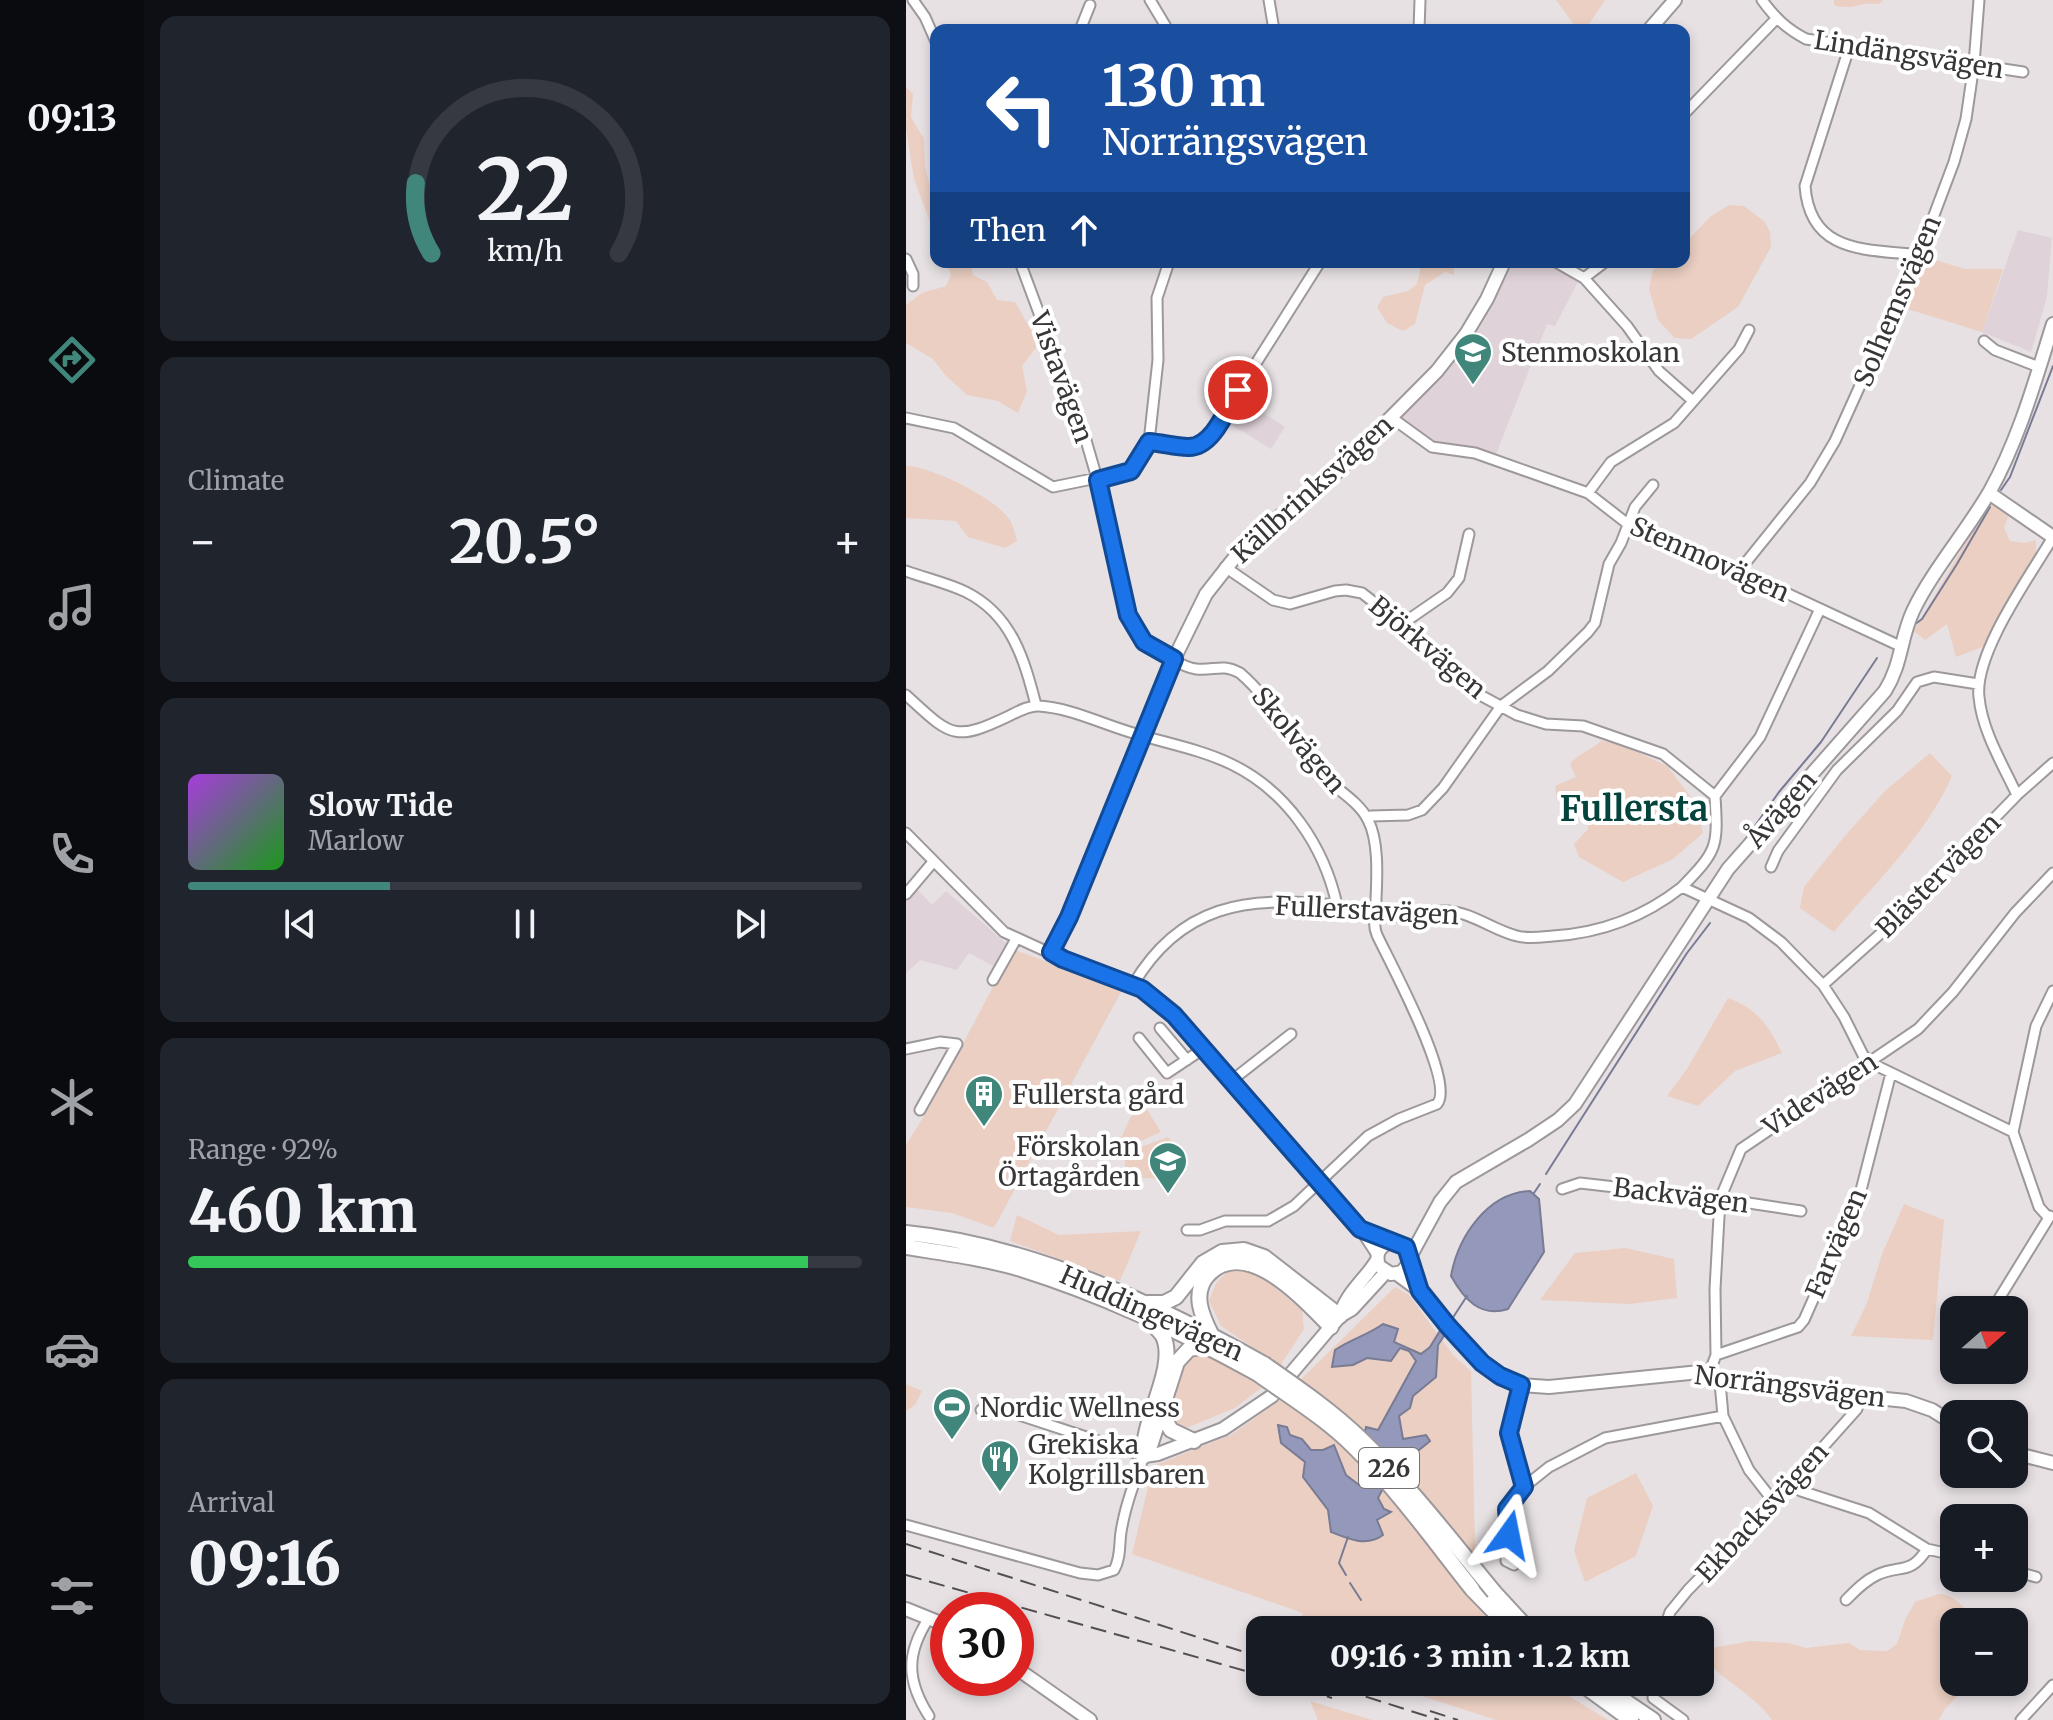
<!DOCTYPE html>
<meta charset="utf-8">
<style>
body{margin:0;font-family:Merriweather,serif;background:#20242c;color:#f1f3f6;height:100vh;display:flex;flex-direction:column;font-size:30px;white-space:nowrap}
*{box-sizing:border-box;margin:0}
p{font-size:26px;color:#9ea1a6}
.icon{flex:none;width:44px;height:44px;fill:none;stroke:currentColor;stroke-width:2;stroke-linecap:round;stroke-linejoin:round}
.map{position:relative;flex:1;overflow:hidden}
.drawer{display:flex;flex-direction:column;gap:16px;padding:16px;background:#0d0f14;width:762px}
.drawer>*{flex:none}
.guide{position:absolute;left:24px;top:24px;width:760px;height:244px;border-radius:16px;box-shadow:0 4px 12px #0003;background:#1a4fa0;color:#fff;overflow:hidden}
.needle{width:52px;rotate:70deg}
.controls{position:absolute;left:1034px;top:1296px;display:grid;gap:16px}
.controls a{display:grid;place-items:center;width:88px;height:88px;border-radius:16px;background:#171b24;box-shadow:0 4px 12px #0003;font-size:40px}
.speed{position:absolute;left:24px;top:1592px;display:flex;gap:16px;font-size:40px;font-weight:700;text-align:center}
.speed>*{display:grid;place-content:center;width:104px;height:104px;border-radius:50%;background:#171b24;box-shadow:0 4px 12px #0003;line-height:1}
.speed .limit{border:12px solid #d22;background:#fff;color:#111}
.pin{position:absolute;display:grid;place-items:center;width:68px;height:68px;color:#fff;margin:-34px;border:4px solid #fff;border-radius:50%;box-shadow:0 2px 8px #0007}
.me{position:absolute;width:88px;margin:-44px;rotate:12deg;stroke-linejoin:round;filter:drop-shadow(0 0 6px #0008)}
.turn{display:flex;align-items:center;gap:28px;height:168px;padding:0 40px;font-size:36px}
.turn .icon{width:104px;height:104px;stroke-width:2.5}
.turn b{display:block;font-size:56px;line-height:68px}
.then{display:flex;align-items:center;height:76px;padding:0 40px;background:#0003;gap:16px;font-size:30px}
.big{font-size:60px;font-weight:800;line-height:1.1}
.drawer .widget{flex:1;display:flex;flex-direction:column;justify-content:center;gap:12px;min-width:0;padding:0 28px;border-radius:16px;background:#20242c}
.drawer .dial{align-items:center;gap:0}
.dial svg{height:208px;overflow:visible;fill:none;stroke:#363941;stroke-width:7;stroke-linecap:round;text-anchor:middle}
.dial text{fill:#f1f3f6;stroke:none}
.song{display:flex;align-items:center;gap:24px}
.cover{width:96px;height:96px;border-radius:12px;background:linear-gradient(135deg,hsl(280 70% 55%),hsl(120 70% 35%))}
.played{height:8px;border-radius:4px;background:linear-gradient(90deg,#41867b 30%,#363941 30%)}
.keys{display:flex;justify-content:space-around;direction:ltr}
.heat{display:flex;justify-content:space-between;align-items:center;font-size:44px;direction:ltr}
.charge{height:12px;border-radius:6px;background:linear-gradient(90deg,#34c759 92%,#363941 0)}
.trip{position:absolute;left:340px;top:1616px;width:468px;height:80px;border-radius:16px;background:#171b24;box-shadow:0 4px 12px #0003;font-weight:800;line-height:80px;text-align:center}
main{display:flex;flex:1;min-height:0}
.menu{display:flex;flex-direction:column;width:144px;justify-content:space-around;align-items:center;background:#090b0e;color:#9ea1a6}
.menu .icon{width:56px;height:56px}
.menu .active{color:#41867b}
.menu b{font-size:36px;color:#f1f3f6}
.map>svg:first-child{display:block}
</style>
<main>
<nav class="menu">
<b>09:13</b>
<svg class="icon active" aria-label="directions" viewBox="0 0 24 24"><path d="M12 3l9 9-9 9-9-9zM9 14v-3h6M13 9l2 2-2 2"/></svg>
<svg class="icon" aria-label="music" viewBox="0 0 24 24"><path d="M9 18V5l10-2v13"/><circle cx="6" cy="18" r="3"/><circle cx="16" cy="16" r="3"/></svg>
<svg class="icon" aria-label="phone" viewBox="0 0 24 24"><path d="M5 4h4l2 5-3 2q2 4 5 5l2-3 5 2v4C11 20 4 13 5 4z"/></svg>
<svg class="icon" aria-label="climate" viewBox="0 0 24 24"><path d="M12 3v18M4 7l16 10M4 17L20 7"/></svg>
<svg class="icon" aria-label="car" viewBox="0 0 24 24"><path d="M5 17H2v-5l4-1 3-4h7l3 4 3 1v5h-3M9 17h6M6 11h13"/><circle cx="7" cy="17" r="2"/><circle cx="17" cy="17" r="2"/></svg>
<svg class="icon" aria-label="filters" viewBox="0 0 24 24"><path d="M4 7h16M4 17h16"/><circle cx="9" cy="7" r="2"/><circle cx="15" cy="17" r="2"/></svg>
</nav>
<section class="drawer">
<div class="widget dial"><svg viewBox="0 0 100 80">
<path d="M14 69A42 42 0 1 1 86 69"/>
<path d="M14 69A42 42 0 0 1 8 42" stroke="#41867b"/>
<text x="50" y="56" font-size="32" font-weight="700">22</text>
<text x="50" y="72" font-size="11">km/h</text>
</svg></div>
<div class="widget"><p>Climate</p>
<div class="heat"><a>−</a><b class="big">20.5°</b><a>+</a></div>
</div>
<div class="widget">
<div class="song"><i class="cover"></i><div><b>Slow Tide</b><p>Marlow</p></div></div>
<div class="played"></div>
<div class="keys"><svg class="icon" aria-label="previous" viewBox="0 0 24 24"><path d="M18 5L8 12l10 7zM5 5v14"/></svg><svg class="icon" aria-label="pause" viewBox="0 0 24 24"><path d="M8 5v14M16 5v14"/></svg><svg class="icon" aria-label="next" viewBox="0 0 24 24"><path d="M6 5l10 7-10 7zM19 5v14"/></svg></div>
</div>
<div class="widget"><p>Range · 92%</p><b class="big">460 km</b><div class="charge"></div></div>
<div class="widget"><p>Arrival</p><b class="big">09:16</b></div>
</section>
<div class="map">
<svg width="1147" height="1720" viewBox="0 0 1147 1720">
<rect width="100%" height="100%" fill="#e7e1e4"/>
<path fill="#dfd2d9" d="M1112,230L1146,238L1141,297L1125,352L1076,332Z
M595,262H644L674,278L649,326L641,324L587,462L521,445L487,420L550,352Z
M338,400L379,427L365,449L323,423Z
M10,888L26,905L40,891L100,943L87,966L63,953L51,970L14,960L0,973V900Z"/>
<path fill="#eacfc2" d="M650,0H699L679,30H672Z
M928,0H977L973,4C953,1 949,11 928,5Z
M0,87L7,94L5,117L18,139L19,167L24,186L30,194V238L8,179L0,129Z
M823,205L838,206L859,222L864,232L865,247L832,307L785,339L769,338L752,320L743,289L747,270L757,262H778V244L804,217Z
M1016,256L1059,269H1097L1076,332L995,307Z
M40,262H64L67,275L81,282L91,300L109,302L133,344L116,366L121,391L112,413L92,401L61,395L40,376L27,359L0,343V305L16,293L40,286L45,275Z
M516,262H548V275L539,272L519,285L509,324L497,331L481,323L471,307L477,297L502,291L511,284Z
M0,466C25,466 94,500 105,522C108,528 109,535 111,541L99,548L62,537L50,521L0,518Z
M1084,501L1103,514L1098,528L1104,541L1118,543L1130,540V554L1081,645L1050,657L1041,624L1019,640L1008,631Z
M695,741L714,744L761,766L791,805L797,833L767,859L717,882L673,857L668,844L682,829L679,812L651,800L649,786L670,777L664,764C672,754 685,750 695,741Z
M1024,753L1046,776C1020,835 969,883 928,932L894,908L898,887L938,837L979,791Z
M107,949L216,990L88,1228L46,1213L0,1207V1145L23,1108Z
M822,998C852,1009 862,1025 876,1053L829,1071L792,1106L761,1096L781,1069Z
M234,1108H240L255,1132L217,1149L211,1147L224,1118Z
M262,1137C278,1155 274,1166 256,1179L220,1177L218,1153Z
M998,1204L1038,1220L1027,1340L945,1336L961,1303L976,1254Z
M111,1215L153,1235L235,1231L214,1281L104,1241Z
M719,1248L768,1259L771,1298L724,1304L634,1300L669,1253Z
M326,1267L351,1273L396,1310L398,1329L374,1366L315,1326L303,1301L310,1283Z
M489,1287L503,1295L547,1355L565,1371L569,1548L605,1630H354V1644L342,1640L349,1624L364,1629L371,1617L394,1619L397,1613L226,1554L247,1466L325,1435L373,1401Z
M287,1352H300L359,1385L329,1408L280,1428L267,1424L261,1413L278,1361Z
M0,1384L16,1391L9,1405L0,1411Z
M730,1473L747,1506L730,1556L679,1582L668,1551L681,1498Z
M1033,1594C1054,1594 1059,1618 1084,1622H1048V1682H1065L1038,1710L1033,1720H866C848,1694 818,1682 798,1658L805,1648L845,1641L882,1643L900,1648L943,1643L954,1650L981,1651L991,1644L999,1620L1009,1602Z
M473,1682H640L702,1720H590Z
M404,1701L466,1720H412Z"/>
<path fill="#9499bb" stroke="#787b93" stroke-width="2" d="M624,1191L633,1199L638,1252L602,1309C574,1318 558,1299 545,1276C552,1237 581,1193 624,1191Z
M477,1324L492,1329L488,1342L515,1354L524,1347L535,1329L538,1336L532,1345L530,1377L507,1396L504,1408L493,1416L497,1439L520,1435L524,1441L513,1450L497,1452C491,1469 480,1482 472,1498L478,1509L485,1512L471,1520L477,1535C461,1547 442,1539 425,1532L422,1510L397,1477L399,1462L375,1443L372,1425L381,1427L384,1435L396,1439L405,1450H417L428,1445L440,1475L453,1485C460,1467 455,1446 460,1427L472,1430L510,1361L503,1351L494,1348L485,1361L461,1358L447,1365L426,1367L429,1350C445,1339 462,1335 477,1324Z"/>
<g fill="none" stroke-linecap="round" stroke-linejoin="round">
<path stroke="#787b93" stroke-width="2" d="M1095,490L1104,477L1147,366
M1008,625L1016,619L1051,564L1084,507
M836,844L873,792L915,742L971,658
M640,1174L781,953L804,923
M628,1193L634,1184
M546,1319L561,1296
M440,1575L433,1563L442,1537
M444,1583L455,1600"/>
<g stroke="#9d989b" stroke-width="13">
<path id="street" d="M7,0L19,17L30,42
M244,0L262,30
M363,0L368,30
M856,0C869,18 881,29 900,39L1117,72
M174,30L184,5
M513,30L514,0
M944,45L899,186C904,254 960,249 1013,255
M778,114L870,19
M0,259L7,274V286
M114,262L179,437L197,499L222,615C226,625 231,635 239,642C249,650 278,668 290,669C309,671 315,663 334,673C366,700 386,742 414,773C429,789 453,801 462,820C473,841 471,876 470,899C470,911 466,924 471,935C483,961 550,1083 531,1104L493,1119L462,1136L388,1206L362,1221H319L294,1230H281
M650,262L678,278L721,326L753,371L787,401
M678,278L699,262
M1078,341L1089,350L1133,367
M0,418L48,428L147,487L225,471L243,442L252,360L251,298L263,262
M486,418L526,447L569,453L682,493L723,525L833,571L994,646
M243,442C266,445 287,453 304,436L414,262
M682,493L705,462L768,423L833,349L843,330
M319,567L367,600L384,604L429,591L440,590L456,593L496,624L540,667L574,695L611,715L640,724L677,726L757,754L809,796
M0,571C19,578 41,583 60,592C106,615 118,659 130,705
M833,571L904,483L929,441L1013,255L1048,162L1060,119L1068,64L1073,0
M496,624L541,593L553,578L563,534
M0,695C45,736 47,743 105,715C113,711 124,705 133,706C165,708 196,724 227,733C259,743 294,749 325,764C381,791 418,846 431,905
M1111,795C1097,765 1076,731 1073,697C1068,653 1124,576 1147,537
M462,819L465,816L502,815L516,810L537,788L595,706L642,671L682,632L689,623L703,564L715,543L729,507L747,485
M0,833L98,932L157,959L236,989L268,1015L454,1229L471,1255
M865,867L872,851L931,770L991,711L1011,682L1028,677L1072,684
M776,887C812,850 812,847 809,796L854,737L914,609
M0,894L27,862
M87,980L110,939
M227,985C274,905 341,895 428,905C442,907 455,914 469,916C493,920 518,910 542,911C567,913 587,930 611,936C622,939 635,937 647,936C695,933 738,917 776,887L843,918L875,942L917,985L938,1017L957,1055L965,1063L1107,1132
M917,985L992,918L1111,795L1147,763
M254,1028L281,1060
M233,1038L261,1073L297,1049
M0,1049L34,1042L51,1044L14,1110
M325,1081L385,1034
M656,1189L674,1183L823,1200L895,1211
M1142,1217L1133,1207L1107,1132L1130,1026L1147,991
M454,1229L484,1242
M1086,1310L1144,1216
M810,1355L892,1327L898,1320L954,1194L985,1073
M1067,1370V1371
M804,1371L810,1355L809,1289L814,1199L835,1149L1012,1029L1047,992L1109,913L1147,873
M814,1382L817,1416L843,1470L868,1502
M883,1485L895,1491L963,1513L1021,1549L1048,1555
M618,1487L643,1467L699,1438L817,1416
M0,1525L174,1573L192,1575L208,1570C215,1558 213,1545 215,1532C219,1506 229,1480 238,1456L95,1409L75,1410
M608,1565L600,1561L601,1509L618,1487L603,1433L615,1385
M1108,1571L1130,1577
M940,1600C949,1591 958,1581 971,1575C994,1564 1004,1576 1021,1549
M758,1630L764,1612L782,1590L868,1502L951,1409L954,1395
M749,1682L747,1698L777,1720
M23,1716C0,1680 0,1653 23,1618
M1115,1720L1147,1685"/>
</g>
<g stroke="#9d989b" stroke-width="16">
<path id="secondary" d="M743,30L769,0
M1083,493L1147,537
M145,952L163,917L268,659L300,594L337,547L352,532L419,484L531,371L560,334L581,299L598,262
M504,1257L534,1202L550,1182L622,1140L652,1120L669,1104L822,869L979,691C996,664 994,639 1007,611C1026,571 1061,531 1084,491C1113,439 1129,381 1147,324
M503,1263L496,1272L485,1274L473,1266C469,1254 473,1247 484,1242L500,1247L513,1291
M491,1274L514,1291L576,1363L594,1376L615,1385L643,1387L804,1371L814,1382L1000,1401L1026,1410L1048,1424
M434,1316C440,1293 459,1280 471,1260
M1108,1453L1147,1463
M238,1456L252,1454L317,1429L366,1396L434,1316L446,1309L480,1272
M0,1609L42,1626
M110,1668L184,1720"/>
</g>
<g stroke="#9d989b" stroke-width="18">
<path id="primary" d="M0,1233C123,1245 251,1304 358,1364
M0,1247C38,1253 78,1258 115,1269C198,1295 277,1332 352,1374
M242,1303H258L270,1297L297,1263L316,1252L338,1250L358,1257L434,1316
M305,1334C296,1316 286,1294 301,1276C339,1233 398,1300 425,1327
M255,1413L265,1430L288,1441
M243,1449L271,1362L283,1349L300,1346
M238,1456C235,1420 272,1367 257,1336C254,1331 247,1325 243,1321
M566,1589L606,1630
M588,1592L623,1630
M673,1682L725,1720
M691,1682L747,1720"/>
</g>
<use href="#street" stroke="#fff" stroke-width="9"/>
<use href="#secondary" stroke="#fff" stroke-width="12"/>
<use href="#primary" stroke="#fff" stroke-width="14"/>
<path stroke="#524f51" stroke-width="2" stroke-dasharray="16 8" stroke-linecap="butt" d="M0,1544L354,1657
M0,1575L354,1675
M375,1682L426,1698
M414,1682L533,1720
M524,1711L552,1720"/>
<g stroke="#9d989b" stroke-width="18" stroke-linecap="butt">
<path id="primary-bridge" d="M358,1364C391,1387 426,1411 455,1439C504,1486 545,1540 588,1592
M352,1374C384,1397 419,1418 447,1446C491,1489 528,1541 566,1589"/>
</g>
<use href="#primary-bridge" stroke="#fff" stroke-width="14"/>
</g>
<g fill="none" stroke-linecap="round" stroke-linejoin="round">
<g stroke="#114b97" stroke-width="20">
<path id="route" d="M332,390C321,408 307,448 282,447C270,447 256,443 243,442L225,471L192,480L222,615L238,642L268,659L163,917L145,952L157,959L236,989L268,1015L454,1229L500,1247L514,1291L542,1326L576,1363L594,1376L615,1385L603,1433L618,1487L601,1509L603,1535"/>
</g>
<use href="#route" stroke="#1a73e8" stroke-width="14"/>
</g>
<defs>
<g id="school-pin" transform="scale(2)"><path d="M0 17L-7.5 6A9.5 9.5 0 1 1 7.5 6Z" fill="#41867b" stroke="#fff"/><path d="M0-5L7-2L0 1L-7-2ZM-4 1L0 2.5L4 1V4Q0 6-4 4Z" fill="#fff"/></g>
<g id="building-pin" transform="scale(2)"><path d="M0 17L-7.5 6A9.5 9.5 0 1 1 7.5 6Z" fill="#41867b" stroke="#fff"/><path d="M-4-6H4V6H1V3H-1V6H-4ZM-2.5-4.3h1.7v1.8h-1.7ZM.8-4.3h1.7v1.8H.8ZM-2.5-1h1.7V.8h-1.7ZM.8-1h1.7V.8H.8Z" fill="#fff"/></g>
<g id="stadium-pin" transform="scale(2)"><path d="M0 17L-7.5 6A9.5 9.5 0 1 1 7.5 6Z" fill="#41867b" stroke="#fff"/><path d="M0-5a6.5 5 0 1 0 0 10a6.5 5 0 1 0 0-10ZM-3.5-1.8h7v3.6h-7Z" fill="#fff"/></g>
<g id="restaurant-pin" transform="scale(2)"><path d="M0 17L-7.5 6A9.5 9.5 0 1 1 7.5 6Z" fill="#41867b" stroke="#fff"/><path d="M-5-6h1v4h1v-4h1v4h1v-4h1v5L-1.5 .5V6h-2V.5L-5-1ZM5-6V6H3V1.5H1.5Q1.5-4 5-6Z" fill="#fff"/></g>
</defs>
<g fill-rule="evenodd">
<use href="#school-pin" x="567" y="352"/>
<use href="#building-pin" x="78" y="1094"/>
<use href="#school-pin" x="262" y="1161"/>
<use href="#stadium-pin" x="46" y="1407"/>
<use href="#restaurant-pin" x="94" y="1459"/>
</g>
<g text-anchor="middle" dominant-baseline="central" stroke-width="8" stroke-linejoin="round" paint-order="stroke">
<rect fill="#fff" stroke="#747273" stroke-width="2" x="453" y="1448" width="60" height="40" rx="6"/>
<g font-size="24" font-weight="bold" fill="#383637">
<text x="483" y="1468">226</text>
</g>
<g font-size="26" fill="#383637" stroke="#fff">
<text transform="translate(1003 54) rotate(9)">Lindängsvägen</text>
<text transform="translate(991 301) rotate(-67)">Solhemsvägen</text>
<text transform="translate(156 377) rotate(70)">Vistavägen</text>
<text transform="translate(406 489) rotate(-42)">Källbrinksvägen</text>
<text transform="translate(804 559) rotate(24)">Stenmovägen</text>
<text transform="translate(522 647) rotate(40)">Björkvägen</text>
<text transform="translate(393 740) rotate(50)">Skolvägen</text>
<text transform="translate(875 809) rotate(-49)">Åvägen</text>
<text transform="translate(1032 875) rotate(-45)">Blästervägen</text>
<text transform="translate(461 910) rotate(3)">Fullerstavägen</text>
<text transform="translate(914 1094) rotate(-33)">Videvägen</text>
<text transform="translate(775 1195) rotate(7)">Backvägen</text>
<text transform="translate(930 1243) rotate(-67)">Farvägen</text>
<text transform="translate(246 1313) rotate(24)">Huddingevägen</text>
<text transform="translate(884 1386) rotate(7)">Norrängsvägen</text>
<text transform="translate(856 1512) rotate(-47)">Ekbacksvägen</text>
</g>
<g font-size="26" fill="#383637" stroke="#fff" text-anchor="start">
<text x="595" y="352">Stenmoskolan</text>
<text x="106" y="1094">Fullersta gård</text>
<text x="234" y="1146" text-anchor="end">Förskolan<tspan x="234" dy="30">Örtagården</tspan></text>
<text x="74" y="1407">Nordic Wellness</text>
<text x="122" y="1444">Grekiska<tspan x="122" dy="30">Kolgrillsbaren</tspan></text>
</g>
<g font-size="34" font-weight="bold" fill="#04443d" stroke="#fff">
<text x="728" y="809">Fullersta</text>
</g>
</g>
</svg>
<div class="controls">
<a><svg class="needle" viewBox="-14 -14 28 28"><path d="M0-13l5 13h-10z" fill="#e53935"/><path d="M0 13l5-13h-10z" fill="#9ea1a6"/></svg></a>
<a><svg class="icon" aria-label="search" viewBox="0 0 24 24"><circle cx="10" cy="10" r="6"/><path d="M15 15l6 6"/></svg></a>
<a>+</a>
<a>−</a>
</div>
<div class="speed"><div class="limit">30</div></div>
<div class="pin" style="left:332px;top:390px;background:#d93025"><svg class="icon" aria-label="arrive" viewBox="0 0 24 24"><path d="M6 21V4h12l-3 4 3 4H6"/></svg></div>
<svg class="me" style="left:603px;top:1535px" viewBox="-20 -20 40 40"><path d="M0-17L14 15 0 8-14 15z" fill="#1a73e8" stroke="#fff" stroke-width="4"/></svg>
<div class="trip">09:16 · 3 min · 1.2 km</div>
<div class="guide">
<div class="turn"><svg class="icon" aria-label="left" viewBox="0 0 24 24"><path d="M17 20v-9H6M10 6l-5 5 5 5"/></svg><div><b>130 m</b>Norrängsvägen</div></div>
<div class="then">Then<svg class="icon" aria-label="ahead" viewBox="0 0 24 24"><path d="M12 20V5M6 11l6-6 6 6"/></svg></div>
</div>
</div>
</main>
